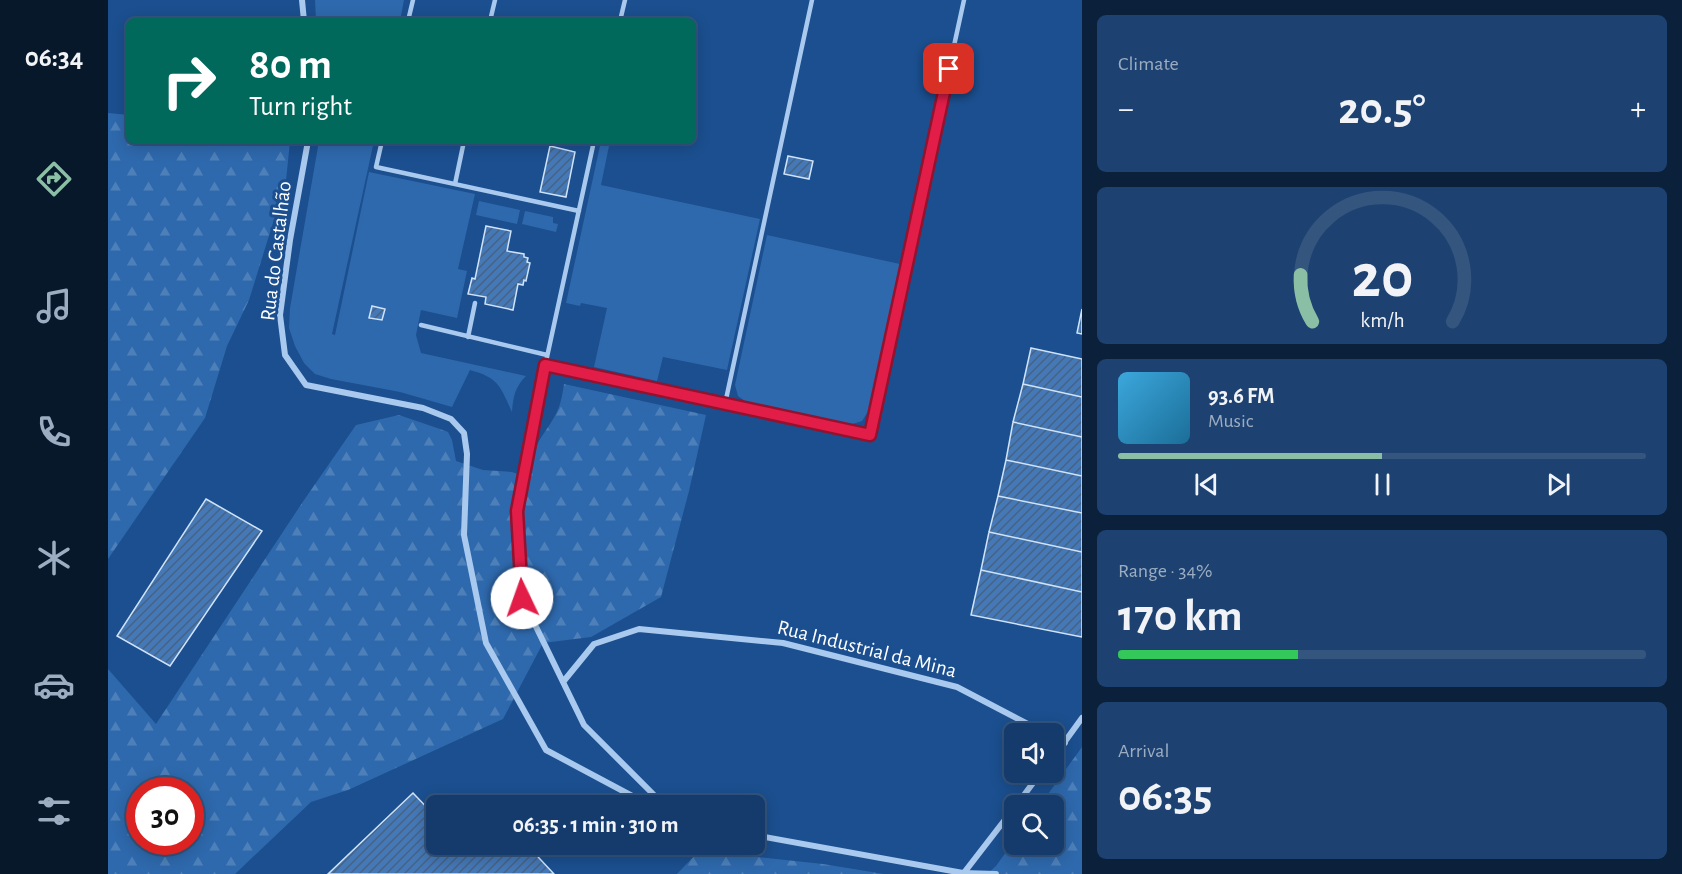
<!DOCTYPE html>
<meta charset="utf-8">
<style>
body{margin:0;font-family:"Alegreya Sans",sans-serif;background:#1d4271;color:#f1f3f6;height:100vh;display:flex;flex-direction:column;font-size:22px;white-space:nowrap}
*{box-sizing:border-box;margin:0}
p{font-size:20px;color:#9dadc1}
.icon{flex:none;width:33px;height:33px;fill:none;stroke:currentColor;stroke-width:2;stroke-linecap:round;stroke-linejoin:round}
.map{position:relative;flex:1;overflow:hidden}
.drawer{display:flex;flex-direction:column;gap:15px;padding:15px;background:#0b203b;width:600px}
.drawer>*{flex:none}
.top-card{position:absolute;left:18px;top:18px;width:570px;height:126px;border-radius:9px;box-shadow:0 3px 15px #0003,0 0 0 2px #33557e;background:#00695c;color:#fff;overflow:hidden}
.tools{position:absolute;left:896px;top:723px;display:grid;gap:12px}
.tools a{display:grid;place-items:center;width:60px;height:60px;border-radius:9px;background:#143b6b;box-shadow:0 3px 15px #0003,0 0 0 2px #33557e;font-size:30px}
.speed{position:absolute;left:18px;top:777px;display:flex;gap:12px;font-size:30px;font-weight:700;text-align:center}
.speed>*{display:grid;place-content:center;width:78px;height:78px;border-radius:50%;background:#143b6b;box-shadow:0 3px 15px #0003,0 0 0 2px #33557e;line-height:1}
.speed .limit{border:9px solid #d22;background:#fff;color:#111}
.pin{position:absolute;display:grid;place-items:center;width:51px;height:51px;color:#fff;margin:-26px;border-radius:12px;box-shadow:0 3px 9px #0006}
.me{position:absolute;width:66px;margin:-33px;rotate:357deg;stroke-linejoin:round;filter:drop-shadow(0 0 4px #0008)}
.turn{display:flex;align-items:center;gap:21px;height:126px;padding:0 24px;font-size:27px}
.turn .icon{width:78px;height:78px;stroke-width:2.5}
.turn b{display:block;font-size:42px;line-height:51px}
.big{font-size:45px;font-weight:700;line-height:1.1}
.drawer .widget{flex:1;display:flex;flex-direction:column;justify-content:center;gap:9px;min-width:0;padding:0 21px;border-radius:9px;background:#1d4271}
.drawer .dial{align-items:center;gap:0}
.dial svg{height:156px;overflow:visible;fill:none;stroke:#33557e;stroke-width:7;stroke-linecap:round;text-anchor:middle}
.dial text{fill:#f1f3f6;stroke:none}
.song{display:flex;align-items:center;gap:18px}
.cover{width:72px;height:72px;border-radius:9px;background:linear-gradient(135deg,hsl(200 70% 55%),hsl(200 70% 35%))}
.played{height:6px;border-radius:3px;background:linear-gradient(90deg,#8abfa5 50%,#33557e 50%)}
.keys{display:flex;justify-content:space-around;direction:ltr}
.heat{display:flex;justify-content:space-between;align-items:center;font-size:33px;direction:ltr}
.charge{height:9px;border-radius:4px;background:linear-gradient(90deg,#34c759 34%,#33557e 0)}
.trip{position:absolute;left:318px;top:795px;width:339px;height:60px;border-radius:9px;background:#143b6b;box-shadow:0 3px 15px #0003,0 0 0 2px #33557e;font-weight:700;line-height:60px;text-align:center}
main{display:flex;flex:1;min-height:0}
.tabs{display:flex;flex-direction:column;width:108px;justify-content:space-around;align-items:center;background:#08182b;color:#9dadc1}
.tabs .icon{width:42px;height:42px}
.tabs .current{color:#8abfa5}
.tabs b{font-size:27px;color:#f1f3f6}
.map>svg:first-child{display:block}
</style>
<main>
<nav class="tabs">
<b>06:34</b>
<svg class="icon current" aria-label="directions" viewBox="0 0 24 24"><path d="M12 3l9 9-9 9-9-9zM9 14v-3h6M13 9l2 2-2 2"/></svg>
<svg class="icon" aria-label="music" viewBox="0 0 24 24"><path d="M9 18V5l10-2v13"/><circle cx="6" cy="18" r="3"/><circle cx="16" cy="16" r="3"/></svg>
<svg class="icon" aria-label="phone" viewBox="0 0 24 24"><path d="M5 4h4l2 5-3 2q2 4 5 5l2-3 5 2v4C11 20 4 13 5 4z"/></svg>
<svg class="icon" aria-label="climate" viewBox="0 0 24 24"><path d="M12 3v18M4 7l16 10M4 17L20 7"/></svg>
<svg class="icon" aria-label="car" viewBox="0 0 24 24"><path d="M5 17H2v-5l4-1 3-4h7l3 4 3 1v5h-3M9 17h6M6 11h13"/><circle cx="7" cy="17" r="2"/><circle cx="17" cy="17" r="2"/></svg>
<svg class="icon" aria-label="filters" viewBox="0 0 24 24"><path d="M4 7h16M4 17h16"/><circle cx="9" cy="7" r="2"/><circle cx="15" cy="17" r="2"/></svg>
</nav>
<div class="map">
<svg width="974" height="874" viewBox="0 0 974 874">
<defs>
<pattern id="forest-firs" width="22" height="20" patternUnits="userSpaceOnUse" patternTransform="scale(1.5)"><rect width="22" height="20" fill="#2e69ad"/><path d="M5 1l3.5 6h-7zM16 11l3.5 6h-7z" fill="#4d80b9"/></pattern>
<pattern id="building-hatch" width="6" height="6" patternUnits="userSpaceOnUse" patternTransform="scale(1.5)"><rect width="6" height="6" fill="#4478b7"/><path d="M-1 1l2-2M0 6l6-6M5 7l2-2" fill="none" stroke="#486282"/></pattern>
</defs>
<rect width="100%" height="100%" fill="#1b4f8f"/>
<path fill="#2e69ad" d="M207,0H296L292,21H208Z
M211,141H266L224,334L227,335L261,172L367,194L350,269L359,271L349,318L313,310L308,335L313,353L418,376C407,387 405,397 404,412C392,386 391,378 362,370L344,407L292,392L223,379L207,374L196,363L187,346L181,328L182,308Z
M493,141H502L493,185L652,219L619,370L555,357L549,381L486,367L499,308L473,303L472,306L458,303Z
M371,201L412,210L409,224L368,215Z
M417,211L445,217V223L450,224L448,232L414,224Z
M659,235L792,264L761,410L754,421L741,425L641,404L630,396L627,385Z"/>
<path fill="url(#forest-firs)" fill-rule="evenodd" d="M0,113L21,115V141H182L178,181L141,300L119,346L97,418L0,559Z
M456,384L598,415L581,491L553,597L483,637L435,643L395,719L240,790L203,802L127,874H0V669L48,724L194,503L248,425L291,415L332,429L340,432L344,440L348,461L375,470L404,472L422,478C425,467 425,451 431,441C446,417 452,414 456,384ZM32,790H82V842H32Z
M974,747V874H879L888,866L906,841V844H945V806L932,805Z
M591,851L715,864L776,874H569Z"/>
<path fill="url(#building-hatch)" stroke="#cfe3fa" stroke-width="1.5" d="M442,146L467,152L458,197L432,192Z
M680,156L705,161L701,179L676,174Z
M378,226L403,231L399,251L416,254V257L420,258L419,262L422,263L418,281L416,280L415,285L410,284L405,310L377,304L378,297L360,294L364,278L367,279Z
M264,306L277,309L274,320L261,318Z
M974,309V334L969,333Z
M923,348L974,359V397L915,384Z
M915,384L974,397V437L905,422Z
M905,422L974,437V476L898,460Z
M898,460L974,476V513L890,496Z
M890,496L974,513V552L881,532Z
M98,499L154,531L62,666L9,636Z
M881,532L974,552V592L873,570Z
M873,570L974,592V637L863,615Z
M305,793L328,817V844H418L446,874H220Z
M371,794L381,806H359Z"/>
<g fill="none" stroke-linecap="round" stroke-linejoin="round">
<path stroke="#a9c9ee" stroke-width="4.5" d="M300,21L305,0
M382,21L387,0
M512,21L517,0
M274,141L268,167L471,211
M347,184L356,141
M313,325L439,355
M360,337L367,303
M437,365L761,435L856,0
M434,380L486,141
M617,404L704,0"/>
<path stroke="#a9c9ee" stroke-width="6" d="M194,0L196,21
M200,141L182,240L172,315L177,355L198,385L315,408L343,419L356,433L359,454L356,535L378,643L438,750L543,806
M434,380L409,511L414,598L455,682
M945,737L957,743
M945,758L974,718
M557,806L476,725L455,682L486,644L531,629L675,643L849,687L939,734
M908,806L933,772
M646,835L855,873L888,874
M855,874L906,808"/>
</g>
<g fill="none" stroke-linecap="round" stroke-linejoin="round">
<g stroke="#92132f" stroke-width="15">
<path id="route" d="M414,598L409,511L437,365L762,435L841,69"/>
</g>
<use href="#route" stroke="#e11d48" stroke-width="10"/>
</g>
<g text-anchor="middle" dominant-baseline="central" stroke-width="6" stroke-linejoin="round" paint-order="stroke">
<g font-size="21" fill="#fff" stroke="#1b4f8f">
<text transform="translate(168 251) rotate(-83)">Rua do Castalhão</text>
<text transform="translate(759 649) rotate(14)">Rua Industrial da Mina</text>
</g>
</g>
</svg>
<div class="tools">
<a><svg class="icon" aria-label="sound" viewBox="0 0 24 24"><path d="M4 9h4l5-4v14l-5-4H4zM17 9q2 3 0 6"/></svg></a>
<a><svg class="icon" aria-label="search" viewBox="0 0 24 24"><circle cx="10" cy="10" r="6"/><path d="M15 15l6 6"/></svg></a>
</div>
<div class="speed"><div class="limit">30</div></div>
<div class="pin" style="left:841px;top:69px;background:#d93025"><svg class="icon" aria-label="arrive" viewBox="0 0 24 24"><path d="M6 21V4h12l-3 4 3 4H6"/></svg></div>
<svg class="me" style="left:414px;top:598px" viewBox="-20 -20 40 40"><circle r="19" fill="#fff"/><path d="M0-13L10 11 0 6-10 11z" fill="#e11d48"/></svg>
<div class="trip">06:35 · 1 min · 310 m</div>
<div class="top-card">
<div class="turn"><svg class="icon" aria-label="right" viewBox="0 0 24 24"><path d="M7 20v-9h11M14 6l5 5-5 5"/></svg><div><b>80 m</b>Turn right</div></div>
</div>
</div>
<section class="drawer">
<div class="widget"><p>Climate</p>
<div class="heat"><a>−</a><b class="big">20.5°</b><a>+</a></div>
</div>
<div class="widget dial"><svg viewBox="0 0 100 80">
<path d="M14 69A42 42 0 1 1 86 69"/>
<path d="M14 69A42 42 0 0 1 8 45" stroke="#8abfa5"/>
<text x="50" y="56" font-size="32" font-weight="700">20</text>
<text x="50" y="72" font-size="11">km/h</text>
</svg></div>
<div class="widget">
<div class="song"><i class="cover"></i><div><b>93.6 FM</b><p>Music</p></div></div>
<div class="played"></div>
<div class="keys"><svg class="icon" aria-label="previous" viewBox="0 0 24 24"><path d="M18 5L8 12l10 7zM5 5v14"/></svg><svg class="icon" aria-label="pause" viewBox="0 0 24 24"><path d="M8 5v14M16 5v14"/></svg><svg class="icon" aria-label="next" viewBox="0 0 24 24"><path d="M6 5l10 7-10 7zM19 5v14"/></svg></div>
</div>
<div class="widget"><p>Range · 34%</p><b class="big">170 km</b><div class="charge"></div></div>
<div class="widget"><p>Arrival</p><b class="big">06:35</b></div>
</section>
</main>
